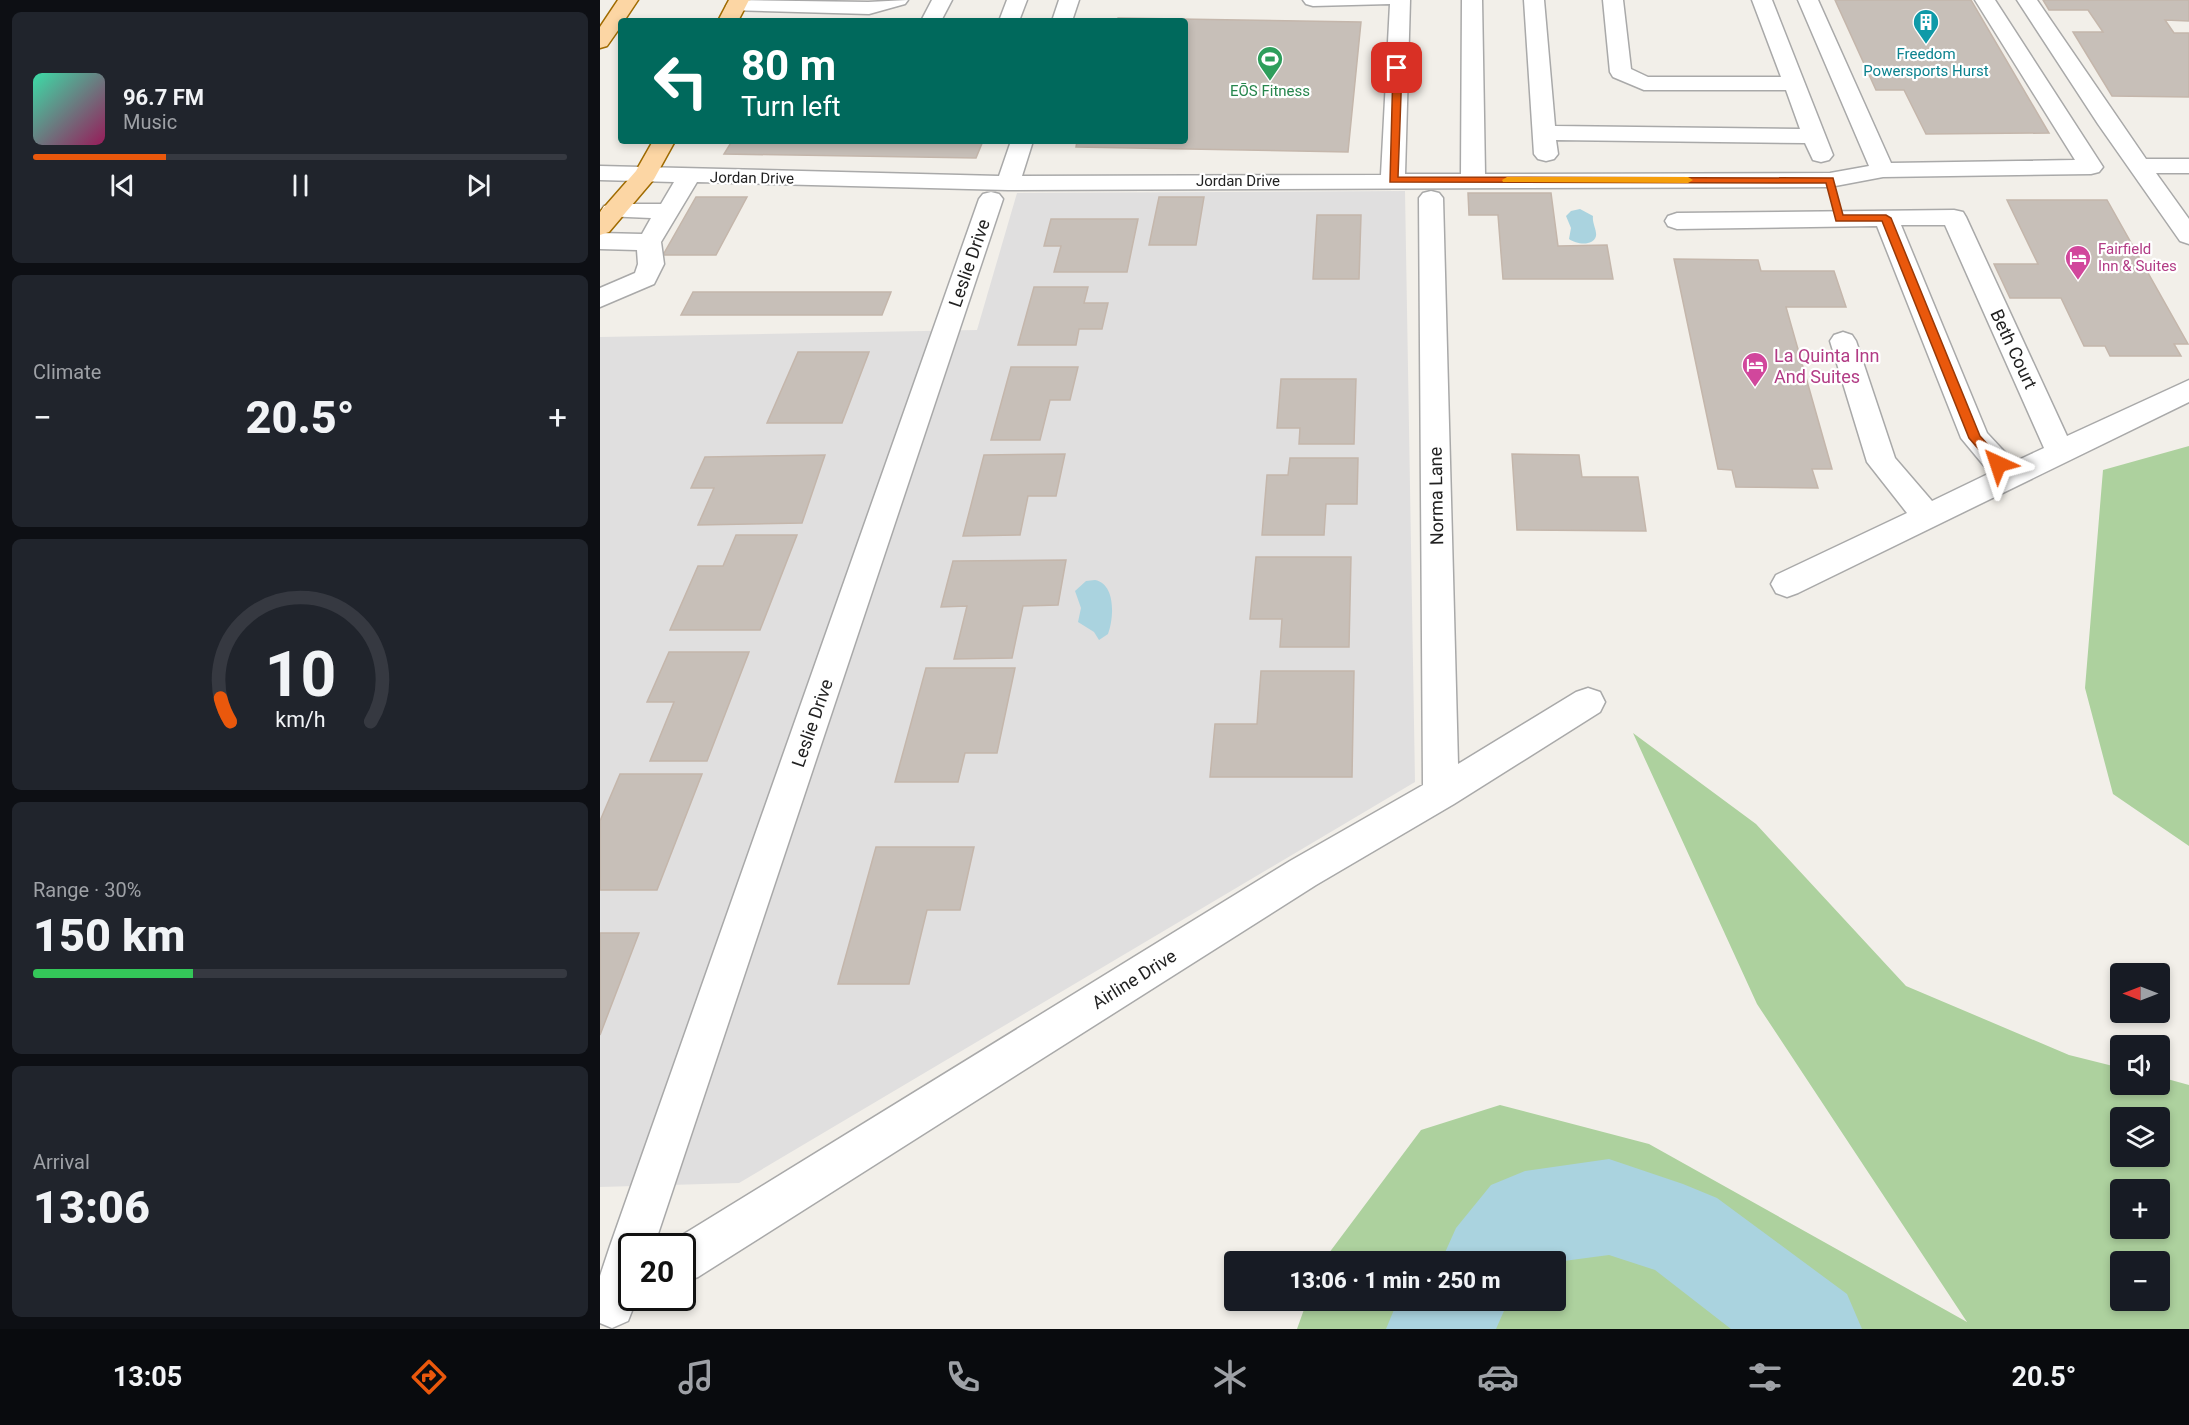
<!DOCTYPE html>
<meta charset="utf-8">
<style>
body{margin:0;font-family:Roboto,sans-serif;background:#20242c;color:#f1f3f6;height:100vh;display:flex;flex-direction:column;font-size:22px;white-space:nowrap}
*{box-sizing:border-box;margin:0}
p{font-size:20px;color:#9ea1a6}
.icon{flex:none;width:33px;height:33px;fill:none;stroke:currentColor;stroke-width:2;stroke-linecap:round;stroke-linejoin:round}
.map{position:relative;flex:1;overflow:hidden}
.drawer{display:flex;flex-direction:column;gap:12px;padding:12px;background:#0d0f14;width:600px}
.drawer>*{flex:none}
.guide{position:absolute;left:18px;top:18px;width:570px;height:126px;border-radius:6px;box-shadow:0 3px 9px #0003;background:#00695c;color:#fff;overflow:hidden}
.needle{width:39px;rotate:270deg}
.controls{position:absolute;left:1510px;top:963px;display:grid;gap:12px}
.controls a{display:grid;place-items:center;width:60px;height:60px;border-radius:6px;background:#171b24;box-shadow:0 3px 9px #0003;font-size:30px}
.speed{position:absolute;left:18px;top:1233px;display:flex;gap:12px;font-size:30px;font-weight:700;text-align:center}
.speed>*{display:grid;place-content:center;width:78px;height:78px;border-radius:50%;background:#171b24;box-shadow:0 3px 9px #0003;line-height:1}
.speed .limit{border:3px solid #111;border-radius:9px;background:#fff;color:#111}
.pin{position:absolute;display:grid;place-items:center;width:51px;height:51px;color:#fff;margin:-26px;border-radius:12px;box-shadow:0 3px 9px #0006}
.me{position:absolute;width:66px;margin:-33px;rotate:318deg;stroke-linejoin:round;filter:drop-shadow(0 0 4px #0008)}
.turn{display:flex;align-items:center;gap:21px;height:126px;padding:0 24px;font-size:27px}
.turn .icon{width:78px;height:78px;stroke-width:2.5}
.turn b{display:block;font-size:42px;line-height:51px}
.big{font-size:45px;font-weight:800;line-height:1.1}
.drawer .widget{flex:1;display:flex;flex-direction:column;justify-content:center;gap:9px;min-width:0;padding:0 21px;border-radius:9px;background:#20242c}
.drawer .dial{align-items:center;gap:0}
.dial svg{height:156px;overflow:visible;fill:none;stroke:#363941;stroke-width:7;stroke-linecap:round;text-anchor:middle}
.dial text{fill:#f1f3f6;stroke:none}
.song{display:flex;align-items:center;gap:18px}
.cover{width:72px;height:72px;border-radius:9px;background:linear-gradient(135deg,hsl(160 70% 55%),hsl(330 70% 35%))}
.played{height:6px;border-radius:3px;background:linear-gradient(90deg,#ea580c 25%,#363941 25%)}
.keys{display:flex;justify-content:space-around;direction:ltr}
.heat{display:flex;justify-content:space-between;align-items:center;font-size:33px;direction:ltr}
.charge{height:9px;border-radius:4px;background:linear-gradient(90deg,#34c759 30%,#363941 0)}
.trip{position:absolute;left:624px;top:1251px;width:342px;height:60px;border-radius:6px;background:#171b24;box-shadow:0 3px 9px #0003;font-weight:800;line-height:60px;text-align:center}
.tab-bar{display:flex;height:96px;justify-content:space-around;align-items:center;background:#090b0e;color:#9ea1a6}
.tab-bar .icon{width:42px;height:42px}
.tab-bar .on{color:#ea580c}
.tab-bar b{font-size:27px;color:#f1f3f6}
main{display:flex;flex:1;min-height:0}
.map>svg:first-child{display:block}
</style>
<main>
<section class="drawer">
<div class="widget">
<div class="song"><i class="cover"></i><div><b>96.7 FM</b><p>Music</p></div></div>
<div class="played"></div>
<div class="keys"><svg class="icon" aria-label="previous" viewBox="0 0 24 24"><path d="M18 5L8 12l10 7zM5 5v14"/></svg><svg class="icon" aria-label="pause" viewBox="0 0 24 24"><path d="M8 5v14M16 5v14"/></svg><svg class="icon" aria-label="next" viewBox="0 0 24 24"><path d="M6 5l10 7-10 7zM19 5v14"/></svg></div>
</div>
<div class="widget"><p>Climate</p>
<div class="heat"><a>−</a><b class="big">20.5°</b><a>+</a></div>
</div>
<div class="widget dial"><svg viewBox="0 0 100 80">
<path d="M14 69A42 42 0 1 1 86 69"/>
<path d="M14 69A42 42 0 0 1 9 57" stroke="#ea580c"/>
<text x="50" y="56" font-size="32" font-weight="700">10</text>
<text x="50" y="72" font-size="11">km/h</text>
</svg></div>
<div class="widget"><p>Range · 30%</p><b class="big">150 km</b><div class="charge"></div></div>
<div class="widget"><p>Arrival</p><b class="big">13:06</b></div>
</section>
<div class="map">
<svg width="1589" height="1329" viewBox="0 0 1589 1329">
<rect width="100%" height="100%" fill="#f2efe9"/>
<path fill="#e0dfdf" d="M805,191L815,782L139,1183L0,1187V337L377,330L417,193Z"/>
<path fill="#add19e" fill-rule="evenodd" d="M1589,446V846L1513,794L1485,688L1503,470Z
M1033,733L1156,824L1306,986L1469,1055L1521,1068V1084H1560V1077L1589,1085V1329H697L707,1301L956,1300V1262L723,1261L821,1130L900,1105L1049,1144L1367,1322L1157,1004ZM1521,1118H1560V1156H1521ZM1521,1190H1560V1228H1521ZM1521,1262H1560V1300H1521Z"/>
<path fill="#aad3df" d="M980,209L993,216C992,223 997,230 996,236C993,247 976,244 969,239L971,228L966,216L971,211Z
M495,580C516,584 514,618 508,634L499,640L494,632L478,622L481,608L475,591L486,581Z"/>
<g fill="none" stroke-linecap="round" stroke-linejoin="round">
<path fill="#aad3df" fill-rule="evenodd" d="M1009,1159L1083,1184L1117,1198L1247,1294L1262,1329H1131L1055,1270L1009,1255L956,1262H832L843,1257L856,1228L891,1185L925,1171Z
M798,1300H915L907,1304L896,1329H786Z"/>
</g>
<path fill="#c7bfb8" stroke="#c4b6ab" stroke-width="1.5" d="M1235,0H1371L1449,133L1326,134L1304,90H1276Z
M1443,0H1589V21L1565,20L1574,33H1589V97L1512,96L1473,32H1503L1488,10H1449Z
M518,18L761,22L748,152L476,147L477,141H585V21H517Z
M132,141H383L376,158L124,154Z
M868,193H951L958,246L1007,245L1013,279H903L898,215H869Z
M96,197H147L116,255H63Z
M559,197H604L596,245H549Z
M1407,200H1507L1588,344H1574L1581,356H1510L1505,346H1484L1461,298H1410L1394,264H1438Z
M717,215H761L759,279H713Z
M451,219H538L527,272H454L461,246H444Z
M1074,259L1158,260L1161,271H1234L1246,307H1186L1232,469H1212L1218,488L1136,487L1132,470L1118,469Z
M434,287H488L484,303H508L502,329H479L476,345H418Z
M93,292H291L282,315H81Z
M198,352H269L242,423H167Z
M411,367H478L470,400H450L440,440H391Z
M681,379H756L754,444H699L700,428H677Z
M465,454L456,496H428L420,535L363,536L384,455Z
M912,454L979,455L982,477H1038L1046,531L917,530Z
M225,455L202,523L98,525L114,488H91L105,457Z
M690,458H758L757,504H726L724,535H662L667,475H688Z
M136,535H197L160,630H70L98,566H123Z
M656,557H751L749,647H680L682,619H650Z
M466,560L458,605L423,606L412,658L354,659L367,606L341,607L353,561Z
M69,652H149L107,761H50L74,702H47Z
M326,668H415L397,753H365L358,782H295Z
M661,671H754L752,777H610L615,724H657Z
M20,774H102L57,890H0V821Z
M276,847H374L360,910H327L309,984H238Z
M0,933H39L0,1035Z"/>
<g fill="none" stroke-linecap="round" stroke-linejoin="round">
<g stroke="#a9a9a9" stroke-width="3">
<path id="minor" d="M136,0L268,2L308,0L305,4L269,14L129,10L126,6L129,2Z
M332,0H352L341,21H321Z
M407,0H427L419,21H399Z
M459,0H479L472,21H452Z
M703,0H810L805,174H861L862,0H882L885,174L1230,173L1269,166L1198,0H1218L1291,163L1475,160L1375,0H1395L1503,167L1499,172L1491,174L1283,177L1230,187L408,190L97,182L61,242L64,264L54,284L0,307V288L35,273L38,264L37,250L0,249V233L42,234L51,218L4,216L1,211L4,206L13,204H61L74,182L0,180V166L399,176L411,141H433L422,176L781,175L790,4L713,6L706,4Z
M924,0H944L955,126L1200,129L1186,90H1044L1013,77L1010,72L1003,0H1023L1031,69L1048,77H1181L1152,0H1172L1233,155L1229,160L1221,162L1213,160L1205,143L956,140L958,154L954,159L946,161L938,159L934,154Z
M1417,0H1437L1546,159H1589V173H1556L1589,219V244L1580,241L1498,124Z
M831,191L839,193L843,198L858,764L976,692L988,688L1000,692L1005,702L1000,712L854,804L716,885L98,1277L82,1283V1246L66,1245L690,861L823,785L819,198L823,193Z
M391,192L399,194L403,199L54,1246H32V1298H37L28,1321L12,1328L0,1323V1276L10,1246L379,199L383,194Z
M1354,210L1363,212L1366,217L1467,436L1589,380V402L1198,593L1187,597L1176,593L1171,584L1176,575L1307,513L1267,462L1230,341L1234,335L1243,332L1252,335L1256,341L1295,458L1332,501L1390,473L1361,438L1277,226L1077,229L1068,226L1065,221L1068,216L1077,213ZM1301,225H1345L1444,448L1414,462L1387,433Z"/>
</g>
<g stroke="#a06b00" stroke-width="3">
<path id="major" d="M18,0H38L24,21H21V26L7,46L0,48V27Z
M129,0H149L138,21H118Z
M53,141H75L54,179L9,232L0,235V212L36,171Z"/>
</g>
<use href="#minor" fill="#fff" fill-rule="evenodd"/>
<use href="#major" fill="#fcd6a4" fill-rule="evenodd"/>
</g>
<path fill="#ea580c" stroke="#983908" stroke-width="1.5" d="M797,65L802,68L798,177L1233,178L1243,215H1286L1291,218L1380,436L1402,460V467H1394L1369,438L1282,221H1236L1226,183L790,182L793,68Z"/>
<path fill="#f59e0b" d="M907,177H1088L1093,180L1088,183L903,182L902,180Z"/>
<defs>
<g id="building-pin" transform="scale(1.35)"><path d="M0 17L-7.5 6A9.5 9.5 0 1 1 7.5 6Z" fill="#0f9aa8" stroke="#fff"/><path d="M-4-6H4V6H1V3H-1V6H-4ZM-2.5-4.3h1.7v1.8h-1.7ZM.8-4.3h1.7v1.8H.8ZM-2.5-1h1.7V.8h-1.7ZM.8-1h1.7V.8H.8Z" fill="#fff"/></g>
<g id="stadium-pin" transform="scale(1.35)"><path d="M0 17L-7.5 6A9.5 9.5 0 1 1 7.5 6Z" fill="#2e9e5b" stroke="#fff"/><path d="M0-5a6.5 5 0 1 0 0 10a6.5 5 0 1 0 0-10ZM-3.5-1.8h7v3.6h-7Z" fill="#fff"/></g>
<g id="hotel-pin" transform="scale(1.35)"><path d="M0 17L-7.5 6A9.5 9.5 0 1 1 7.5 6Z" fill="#d1479c" stroke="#fff"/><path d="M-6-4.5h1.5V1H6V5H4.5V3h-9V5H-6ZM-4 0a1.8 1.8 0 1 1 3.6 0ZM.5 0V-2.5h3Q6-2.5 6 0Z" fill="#fff"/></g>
</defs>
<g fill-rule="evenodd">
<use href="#building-pin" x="1326" y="22"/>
<use href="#stadium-pin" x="670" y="59"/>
<use href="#hotel-pin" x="1478" y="258"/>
<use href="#hotel-pin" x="1155" y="365"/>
</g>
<g text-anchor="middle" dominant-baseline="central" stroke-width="4.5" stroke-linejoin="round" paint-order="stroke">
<g font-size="15" fill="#0d838f" stroke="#fff">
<text x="1326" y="54">Freedom<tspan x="1326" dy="17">Powersports Hurst</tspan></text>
</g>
<g font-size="15" fill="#27864d" stroke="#fff">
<text x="670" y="91">EŌS Fitness</text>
</g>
<g font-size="15" fill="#222" stroke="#fff">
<text transform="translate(152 178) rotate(1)">Jordan Drive</text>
<text x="638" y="181">Jordan Drive</text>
</g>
<g font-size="15" fill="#b23c85" stroke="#fff" text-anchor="start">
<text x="1498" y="249">Fairfield<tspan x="1498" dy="17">Inn &amp; Suites</tspan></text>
</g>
<g font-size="18" fill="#222" stroke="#fff">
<text transform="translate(369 263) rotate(-71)">Leslie Drive</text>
<text transform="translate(1414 349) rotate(65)">Beth Court</text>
<text transform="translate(836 496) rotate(-91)">Norma Lane</text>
<text transform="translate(212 723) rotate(-71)">Leslie Drive</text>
<text transform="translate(534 979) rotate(-32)">Airline Drive</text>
</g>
<g font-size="18" fill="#b23c85" stroke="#fff" text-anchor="start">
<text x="1174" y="355">La Quinta Inn<tspan x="1174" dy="21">And Suites</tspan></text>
</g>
</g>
</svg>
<div class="controls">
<a><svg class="needle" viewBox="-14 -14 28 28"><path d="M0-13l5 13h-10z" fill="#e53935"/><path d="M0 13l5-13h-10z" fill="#9ea1a6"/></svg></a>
<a><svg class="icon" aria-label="sound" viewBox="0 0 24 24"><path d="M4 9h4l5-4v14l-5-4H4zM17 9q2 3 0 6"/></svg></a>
<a><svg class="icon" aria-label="layers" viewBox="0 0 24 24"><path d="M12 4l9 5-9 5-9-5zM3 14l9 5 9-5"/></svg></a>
<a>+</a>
<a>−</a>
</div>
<div class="speed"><div class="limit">20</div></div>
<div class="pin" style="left:797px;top:68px;background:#d93025"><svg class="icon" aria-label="arrive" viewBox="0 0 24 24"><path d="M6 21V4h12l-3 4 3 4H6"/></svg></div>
<svg class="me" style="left:1398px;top:464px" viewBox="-20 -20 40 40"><path d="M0-17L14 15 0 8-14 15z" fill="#ea580c" stroke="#fff" stroke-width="4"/></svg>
<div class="trip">13:06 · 1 min · 250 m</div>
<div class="guide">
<div class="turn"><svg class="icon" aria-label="left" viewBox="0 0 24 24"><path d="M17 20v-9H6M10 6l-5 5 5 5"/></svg><div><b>80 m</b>Turn left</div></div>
</div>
</div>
</main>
<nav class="tab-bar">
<b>13:05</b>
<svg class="icon on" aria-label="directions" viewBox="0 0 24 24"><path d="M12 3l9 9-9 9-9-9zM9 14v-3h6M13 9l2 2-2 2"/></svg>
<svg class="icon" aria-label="music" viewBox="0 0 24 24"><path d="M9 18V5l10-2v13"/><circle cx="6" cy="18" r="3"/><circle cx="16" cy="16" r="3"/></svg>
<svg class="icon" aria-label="phone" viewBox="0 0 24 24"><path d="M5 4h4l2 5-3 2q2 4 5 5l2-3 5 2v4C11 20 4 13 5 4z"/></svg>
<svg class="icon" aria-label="climate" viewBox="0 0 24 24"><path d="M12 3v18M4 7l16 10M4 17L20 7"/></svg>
<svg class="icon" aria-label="car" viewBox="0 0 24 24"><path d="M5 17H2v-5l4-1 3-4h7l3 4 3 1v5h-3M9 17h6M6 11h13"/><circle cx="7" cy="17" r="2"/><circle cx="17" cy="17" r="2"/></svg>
<svg class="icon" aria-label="filters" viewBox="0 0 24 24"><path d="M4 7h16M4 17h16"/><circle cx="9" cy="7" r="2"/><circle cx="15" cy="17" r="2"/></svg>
<b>20.5°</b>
</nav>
